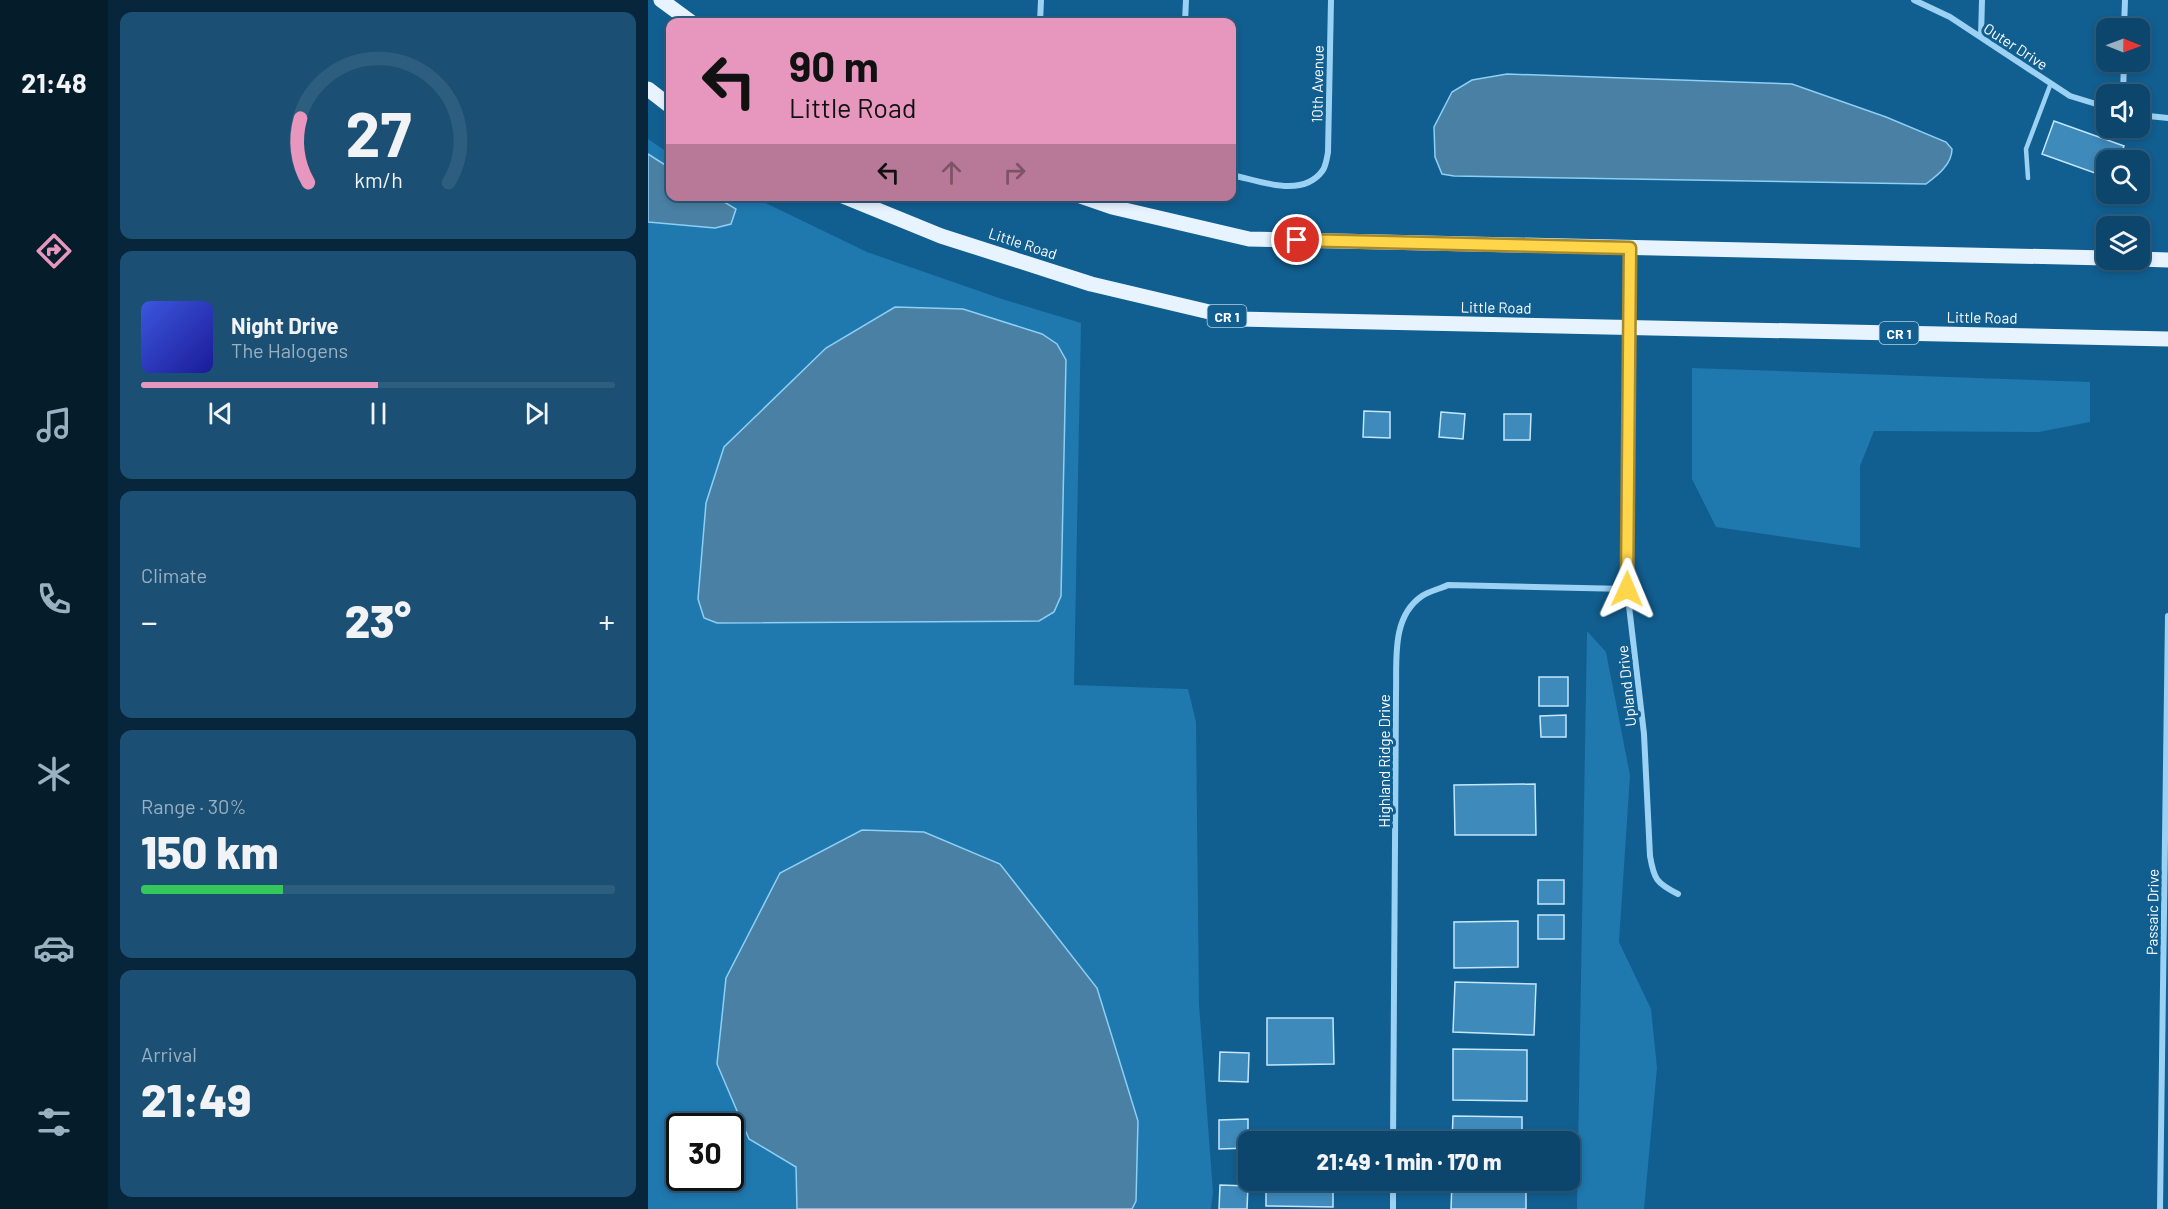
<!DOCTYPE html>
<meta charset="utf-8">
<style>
body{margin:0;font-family:Barlow,sans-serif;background:#1b5074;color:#f1f3f6;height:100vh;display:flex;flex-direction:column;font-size:22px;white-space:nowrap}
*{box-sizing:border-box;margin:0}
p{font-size:20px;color:#9ab1c2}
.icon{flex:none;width:33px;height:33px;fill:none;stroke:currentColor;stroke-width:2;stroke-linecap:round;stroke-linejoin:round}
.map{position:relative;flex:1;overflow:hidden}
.panel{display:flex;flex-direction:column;gap:12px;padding:12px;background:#07263b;width:540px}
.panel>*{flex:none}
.top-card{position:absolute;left:18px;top:18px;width:570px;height:183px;border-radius:12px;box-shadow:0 3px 9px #0003,0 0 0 2px #2d5e7f;background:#e797bd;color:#111;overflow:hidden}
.needle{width:39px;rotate:91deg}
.tools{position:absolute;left:1448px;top:18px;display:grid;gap:12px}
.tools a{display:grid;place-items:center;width:54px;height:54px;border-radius:12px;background:#0d466c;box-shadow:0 3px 9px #0003,0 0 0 2px #2d5e7f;font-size:30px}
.speed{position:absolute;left:18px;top:1113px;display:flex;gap:12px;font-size:30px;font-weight:700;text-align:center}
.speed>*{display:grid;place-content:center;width:78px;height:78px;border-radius:50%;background:#0d466c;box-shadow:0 3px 9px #0003,0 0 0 2px #2d5e7f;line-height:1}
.speed .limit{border:3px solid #111;border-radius:9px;background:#fff;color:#111}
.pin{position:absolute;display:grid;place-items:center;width:51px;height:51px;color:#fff;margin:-26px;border:3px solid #fff;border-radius:50%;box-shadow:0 2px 6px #0007}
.me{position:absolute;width:66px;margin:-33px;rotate:1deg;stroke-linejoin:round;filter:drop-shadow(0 0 4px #0008)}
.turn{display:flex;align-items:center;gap:21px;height:126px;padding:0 24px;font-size:27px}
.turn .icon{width:78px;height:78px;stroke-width:2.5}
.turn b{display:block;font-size:42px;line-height:51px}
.lanes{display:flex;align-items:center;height:57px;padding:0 24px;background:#0003;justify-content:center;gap:30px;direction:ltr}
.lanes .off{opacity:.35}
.big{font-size:45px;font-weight:800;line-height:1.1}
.panel .card{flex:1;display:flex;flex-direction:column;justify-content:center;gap:9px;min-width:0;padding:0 21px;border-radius:12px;background:#1b5074}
.panel .dial{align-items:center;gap:0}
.dial svg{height:156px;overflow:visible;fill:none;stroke:#2d5e7f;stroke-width:7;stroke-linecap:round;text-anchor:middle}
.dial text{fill:#f1f3f6;stroke:none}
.song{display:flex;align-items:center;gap:18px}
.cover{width:72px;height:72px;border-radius:9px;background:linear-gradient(135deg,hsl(230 70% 55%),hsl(240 70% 35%))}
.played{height:6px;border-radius:3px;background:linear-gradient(90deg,#e797bd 50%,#2d5e7f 50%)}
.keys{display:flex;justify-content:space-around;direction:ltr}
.heat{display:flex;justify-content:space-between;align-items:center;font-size:33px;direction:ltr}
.charge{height:9px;border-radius:4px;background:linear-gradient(90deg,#34c759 30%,#2d5e7f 0)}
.trip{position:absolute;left:590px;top:1131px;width:342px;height:60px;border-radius:12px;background:#0d466c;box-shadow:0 3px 9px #0003,0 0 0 2px #2d5e7f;font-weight:800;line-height:60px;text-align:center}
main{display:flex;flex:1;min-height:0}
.tabs{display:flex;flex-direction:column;width:108px;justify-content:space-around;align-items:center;background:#051c2b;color:#9ab1c2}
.tabs .icon{width:42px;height:42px}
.tabs .selected{color:#e797bd}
.tabs b{font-size:27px;color:#f1f3f6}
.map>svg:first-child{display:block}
</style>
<main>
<nav class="tabs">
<b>21:48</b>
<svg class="icon selected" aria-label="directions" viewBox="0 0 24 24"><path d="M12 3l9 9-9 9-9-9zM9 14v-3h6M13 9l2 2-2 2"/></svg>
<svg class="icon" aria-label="music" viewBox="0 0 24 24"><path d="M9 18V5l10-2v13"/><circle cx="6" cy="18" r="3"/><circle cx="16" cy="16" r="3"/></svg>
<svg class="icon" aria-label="phone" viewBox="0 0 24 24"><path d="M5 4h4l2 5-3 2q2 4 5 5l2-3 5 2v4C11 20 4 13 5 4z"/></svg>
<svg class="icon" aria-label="climate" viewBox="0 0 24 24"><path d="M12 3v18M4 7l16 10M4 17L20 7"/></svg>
<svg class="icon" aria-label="car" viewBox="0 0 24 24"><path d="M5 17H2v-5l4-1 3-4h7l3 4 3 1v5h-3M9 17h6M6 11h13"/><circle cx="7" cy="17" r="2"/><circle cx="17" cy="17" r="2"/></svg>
<svg class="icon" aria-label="filters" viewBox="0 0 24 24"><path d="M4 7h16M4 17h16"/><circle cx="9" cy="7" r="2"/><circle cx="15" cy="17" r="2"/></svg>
</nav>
<section class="panel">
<div class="card dial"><svg viewBox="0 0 100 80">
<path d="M14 69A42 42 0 1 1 86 69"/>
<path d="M14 69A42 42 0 0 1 10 36" stroke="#e797bd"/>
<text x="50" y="56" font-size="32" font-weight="700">27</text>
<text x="50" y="72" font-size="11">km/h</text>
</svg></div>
<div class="card">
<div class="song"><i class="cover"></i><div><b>Night Drive</b><p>The Halogens</p></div></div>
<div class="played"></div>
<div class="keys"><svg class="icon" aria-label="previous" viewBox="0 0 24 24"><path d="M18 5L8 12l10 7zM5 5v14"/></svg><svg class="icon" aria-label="pause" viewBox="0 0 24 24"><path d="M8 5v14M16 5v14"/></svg><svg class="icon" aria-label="next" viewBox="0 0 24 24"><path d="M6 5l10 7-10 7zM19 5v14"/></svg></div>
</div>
<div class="card"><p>Climate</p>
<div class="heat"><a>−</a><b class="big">23°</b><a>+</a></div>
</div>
<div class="card"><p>Range · 30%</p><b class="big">150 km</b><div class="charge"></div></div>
<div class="card"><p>Arrival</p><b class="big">21:49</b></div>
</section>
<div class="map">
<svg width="1520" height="1209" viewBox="0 0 1520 1209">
<rect width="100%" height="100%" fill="#115e90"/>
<path fill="#1f78ae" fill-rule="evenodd" d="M0,139L22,154V196L105,197L219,252L354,299L433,323L426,685L540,689L548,722L551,1004L565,1192L563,1209H0ZM32,1126H82V1178H32Z
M1044,368L1442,382V422L1391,432L1226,431L1212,466V548L1068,527L1044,479Z
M939,631L958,652L982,775L971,942L1003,1009L1009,1068L996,1209H929Z"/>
<path fill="#4980a4" stroke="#8dcff6" stroke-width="1.5" d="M859,74L1144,84L1238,117L1298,142L1304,149C1304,164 1290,175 1278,184L806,176L794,174L787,157L786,127L804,92L824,80Z
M0,154L22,168V196L68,197L88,209L83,224L67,228L0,222Z
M247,307L315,309L394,334L409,344L418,360L413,596L406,612L391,621L69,623L56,618L50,599L58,503L76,447L178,348Z
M214,830L276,832L352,864L449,988L490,1121L488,1201L484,1209H149L148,1167L101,1139L69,1064L78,978L132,873Z"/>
<path fill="#3e8abb" stroke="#c3e7fd" stroke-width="1.5" d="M1406,121L1476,146L1471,160H1458V177L1394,154Z
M716,411L742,412V438L715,437Z
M793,412L817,414L815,439L791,437Z
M856,414H883L882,440H856Z
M891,677H920V706H891Z
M918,715V737H893L892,716Z
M887,784L888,835H807L806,785Z
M890,880H916V904H890Z
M890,915H916V939H890Z
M870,921V967L806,968V922Z
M807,982L888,984L886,1035L805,1032Z
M619,1018H685L686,1064L619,1065Z
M805,1049L879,1050V1101L805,1100Z
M572,1052L601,1053L600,1082L571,1081Z
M805,1116L874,1117V1142H804Z
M600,1119V1148L571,1149V1120Z
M618,1180H685V1207L618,1206Z
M804,1181L878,1183V1209H803Z
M572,1185L600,1186L599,1209H571Z"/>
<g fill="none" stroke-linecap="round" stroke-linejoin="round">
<path stroke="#9bd1f3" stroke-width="4.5" d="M1380,178L1378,149L1403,83"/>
<path stroke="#9bd1f3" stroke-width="6" d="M1266,0L1302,17L1422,96L1458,107
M392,22L393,0
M537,22L538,0
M1476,28L1477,0
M1333,37L1334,0
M1475,94L1476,62
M1491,115L1520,118
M584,175C612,181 655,199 675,170C678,165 679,158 680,152L683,0
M983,248L979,589L996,734L1002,856C1006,879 1008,883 1030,894
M745,1142L748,693C749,660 743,617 774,596C781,591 792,589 800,585L979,589
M745,1209V1180
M1512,1209L1520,616"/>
<path stroke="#e7f4ff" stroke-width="15" d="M13,0L43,22
M0,89L22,106
M195,196L293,236L443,284L591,319L1520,339
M432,196L464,207L601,239L1458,258
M1491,259L1520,260"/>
</g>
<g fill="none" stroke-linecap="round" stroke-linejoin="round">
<g stroke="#a68a30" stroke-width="15">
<path id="route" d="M649,240L982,248L979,589"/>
</g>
<use href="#route" stroke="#ffd54a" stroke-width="10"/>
</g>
<g text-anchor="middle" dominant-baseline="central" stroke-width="6" stroke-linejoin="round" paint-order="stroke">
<g fill="#115e90" stroke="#b8cfde" stroke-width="1.5">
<rect x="559.5" y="305" width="39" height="22" rx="4.5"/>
<rect x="1231.5" y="322" width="39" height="22" rx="4.5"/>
</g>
<g font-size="14" font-weight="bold" fill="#fff">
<text x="579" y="316">CR 1</text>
<text x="1251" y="333">CR 1</text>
</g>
<g font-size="15" fill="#fff" stroke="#115e90">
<text transform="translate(1368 46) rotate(33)">Outer Drive</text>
<text transform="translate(669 84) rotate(-89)">10th Avenue</text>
<text transform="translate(375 243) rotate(18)">Little Road</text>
<text transform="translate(848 307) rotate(1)">Little Road</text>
<text transform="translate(1334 317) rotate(1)">Little Road</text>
<text transform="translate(978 686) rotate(-96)">Upland Drive</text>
<text transform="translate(736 761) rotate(-90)">Highland Ridge Drive</text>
<text transform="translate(1504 912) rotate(-89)">Passaic Drive</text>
</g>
</g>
</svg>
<div class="tools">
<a><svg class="needle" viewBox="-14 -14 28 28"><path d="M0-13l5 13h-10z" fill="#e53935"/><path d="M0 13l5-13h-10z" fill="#9ab1c2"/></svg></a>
<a><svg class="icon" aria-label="sound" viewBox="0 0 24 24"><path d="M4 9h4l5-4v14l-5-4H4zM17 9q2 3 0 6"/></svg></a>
<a><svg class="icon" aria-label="search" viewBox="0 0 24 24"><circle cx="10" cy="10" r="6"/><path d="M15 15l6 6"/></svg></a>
<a><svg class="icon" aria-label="layers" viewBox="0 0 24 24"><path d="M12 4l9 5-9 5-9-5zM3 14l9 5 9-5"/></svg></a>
</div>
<div class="speed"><div class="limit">30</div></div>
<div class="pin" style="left:649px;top:240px;background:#d93025"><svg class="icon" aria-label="arrive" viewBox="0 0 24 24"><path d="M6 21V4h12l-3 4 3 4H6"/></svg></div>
<svg class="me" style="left:979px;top:589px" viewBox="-20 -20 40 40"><path d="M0-17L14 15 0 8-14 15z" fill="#ffd54a" stroke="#fff" stroke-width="4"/></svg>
<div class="trip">21:49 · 1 min · 170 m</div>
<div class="top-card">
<div class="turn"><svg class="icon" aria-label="left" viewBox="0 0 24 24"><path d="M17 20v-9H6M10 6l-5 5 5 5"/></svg><div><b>90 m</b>Little Road</div></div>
<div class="lanes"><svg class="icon" aria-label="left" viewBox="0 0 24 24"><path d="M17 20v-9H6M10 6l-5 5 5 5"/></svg><svg class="icon off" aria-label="ahead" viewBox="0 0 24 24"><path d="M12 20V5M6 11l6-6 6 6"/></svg><svg class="icon off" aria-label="right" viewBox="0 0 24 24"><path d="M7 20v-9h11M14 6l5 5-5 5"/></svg></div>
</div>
</div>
</main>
